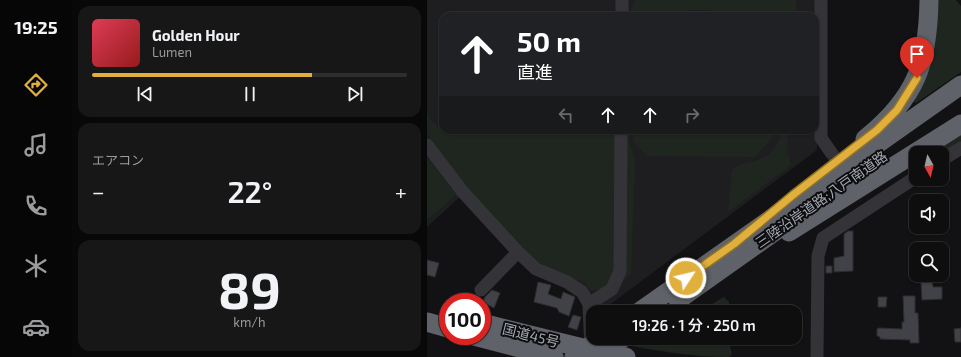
<!DOCTYPE html>
<html lang="ja">
<meta charset="utf-8">
<style>
body{margin:0;font-family:"Exo 2","Noto Sans JP",sans-serif;background:#171718;color:#f1f3f6;height:100vh;display:flex;flex-direction:column;font-size:15px;white-space:nowrap}
*{box-sizing:border-box;margin:0}
p{font-size:13px;color:#9b9c9e}
.icon{flex:none;width:22px;height:22px;fill:none;stroke:currentColor;stroke-width:2;stroke-linecap:round;stroke-linejoin:round}
.map{position:relative;flex:1;overflow:hidden}
.sheet{display:flex;flex-direction:column;gap:6px;padding:6px;background:#080808;width:355px}
.sheet>*{flex:none}
.hud{position:absolute;left:12px;top:12px;width:380px;height:122px;border-radius:12px;box-shadow:0 1px 3px #0004,0 0 0 1px #2e2e2f;background:#202124;color:#fff;overflow:hidden}
.needle{width:26px;rotate:172deg}
.fabs{position:absolute;left:482px;top:146px;display:grid;gap:8px}
.fabs a{display:grid;place-items:center;width:40px;height:40px;border-radius:8px;background:#0e0e0f;box-shadow:0 1px 3px #0004,0 0 0 1px #2e2e2f;font-size:20px}
.speed{position:absolute;left:12px;top:293px;display:flex;gap:8px;font-size:20px;font-weight:700;text-align:center}
.speed>*{display:grid;place-content:center;width:52px;height:52px;border-radius:50%;background:#0e0e0f;box-shadow:0 1px 3px #0004,0 0 0 1px #2e2e2f;line-height:1}
.speed .limit{border:6px solid #d22;background:#fff;color:#111}
.pin{position:absolute;display:grid;place-items:center;width:34px;height:34px;color:#fff;margin:-41px -17px;border-radius:50% 50% 50% 0;rotate:-45deg;box-shadow:0 0 4px #0007}
.pin .icon{rotate:45deg}
.me{position:absolute;width:44px;margin:-22px;rotate:55deg;stroke-linejoin:round;filter:drop-shadow(0 0 3px #0008)}
.turn{display:flex;align-items:center;gap:14px;height:84px;padding:0 12px;font-size:18px}
.turn .icon{width:52px;height:52px;stroke-width:2.5}
.turn b{display:block;font-size:28px;line-height:34px}
.lanes{display:flex;align-items:center;height:38px;padding:0 12px;background:#0003;justify-content:center;gap:20px;direction:ltr}
.lanes .off{opacity:.35}
.big{font-size:30px;font-weight:600;line-height:1.1}
.sheet .widget{flex:1;display:flex;flex-direction:column;justify-content:center;gap:6px;min-width:0;padding:0 14px;border-radius:12px;background:#171718}
.sheet .dial{align-items:center;gap:0}
.dial b{font-size:52px;line-height:1}
.song{display:flex;align-items:center;gap:12px}
.cover{width:48px;height:48px;border-radius:6px;background:linear-gradient(135deg,hsl(350 70% 55%),hsl(0 70% 35%))}
.played{height:4px;border-radius:2px;background:linear-gradient(90deg,#e1b03c 70%,#2e2e2f 70%)}
.keys{display:flex;justify-content:space-around;direction:ltr}
.heat{display:flex;justify-content:space-between;align-items:center;font-size:22px;direction:ltr}
.trip{position:absolute;left:159px;top:305px;width:216px;height:40px;border-radius:12px;background:#0e0e0f;box-shadow:0 1px 3px #0004,0 0 0 1px #2e2e2f;font-weight:600;line-height:40px;text-align:center}
main{display:flex;flex:1;min-height:0}
.tabs{display:flex;flex-direction:column;width:72px;justify-content:space-around;align-items:center;background:#060606;color:#9b9c9e}
.tabs .icon{width:28px;height:28px}
.tabs .current{color:#e1b03c}
.tabs b{font-size:18px;color:#f1f3f6}
.map>svg:first-child{display:block}
</style>
<main>
<nav class="tabs">
<b>19:25</b>
<svg class="icon current" aria-label="directions" viewBox="0 0 24 24"><path d="M12 3l9 9-9 9-9-9zM9 14v-3h6M13 9l2 2-2 2"/></svg>
<svg class="icon" aria-label="music" viewBox="0 0 24 24"><path d="M9 18V5l10-2v13"/><circle cx="6" cy="18" r="3"/><circle cx="16" cy="16" r="3"/></svg>
<svg class="icon" aria-label="phone" viewBox="0 0 24 24"><path d="M5 4h4l2 5-3 2q2 4 5 5l2-3 5 2v4C11 20 4 13 5 4z"/></svg>
<svg class="icon" aria-label="climate" viewBox="0 0 24 24"><path d="M12 3v18M4 7l16 10M4 17L20 7"/></svg>
<svg class="icon" aria-label="car" viewBox="0 0 24 24"><path d="M5 17H2v-5l4-1 3-4h7l3 4 3 1v5h-3M9 17h6M6 11h13"/><circle cx="7" cy="17" r="2"/><circle cx="17" cy="17" r="2"/></svg>
</nav>
<section class="sheet">
<div class="widget">
<div class="song"><i class="cover"></i><div><b>Golden Hour</b><p>Lumen</p></div></div>
<div class="played"></div>
<div class="keys"><svg class="icon" aria-label="previous" viewBox="0 0 24 24"><path d="M18 5L8 12l10 7zM5 5v14"/></svg><svg class="icon" aria-label="pause" viewBox="0 0 24 24"><path d="M8 5v14M16 5v14"/></svg><svg class="icon" aria-label="next" viewBox="0 0 24 24"><path d="M6 5l10 7-10 7zM19 5v14"/></svg></div>
</div>
<div class="widget"><p>エアコン</p>
<div class="heat"><a>−</a><b class="big">22°</b><a>+</a></div>
</div>
<div class="widget dial"><b>89</b><p>km/h</p></div>
</section>
<div class="map">
<svg width="534" height="357" viewBox="0 0 534 357">
<rect width="100%" height="100%" fill="#121214"/>
<path fill="#1e1e21" fill-rule="evenodd" d="M0,0H391L390,150L173,312H159L153,296L138,285L34,196L0,227ZM16,16H388V130H16Z"/>
<path fill="#1f2620" d="M208,0H369V16H302C273,4 258,12 230,16C221,17 211,16 202,16Z
M509,0H529L534,6V72L489,103L485,101Z
M265,13H282L293,16H248Z
M0,112L4,121L16,130H202V142L208,159L204,274L189,287L164,291L157,281L147,279L120,268L105,258L39,186L14,154L0,134Z
M207,130H349L341,143L328,157L220,156L206,141Z
M355,130H361L360,149L364,165L301,212L305,170C314,162 324,163 334,159C345,154 354,142 355,130Z
M534,134V143L515,153H503Z
M0,157L29,195L0,220Z
M297,297L302,302V312H271Z
M224,338H299L301,339L305,354L302,357C269,357 236,352 205,346L215,339Z"/>
<path fill="#414247" stroke="#2d2c2f" d="M421,231H426V271L407,272V258L417,256V234Z
M0,260L12,263L8,277L0,275Z
M399,266H405V273H399Z
M505,281L506,287H515V299L495,300L494,282Z
M111,282L124,285L121,294L134,299L136,292L148,297L142,316L132,312L130,308L107,302Z
M65,290L73,293L67,308L56,302L58,297Z
M476,296H488V313H491L492,343H483V340L453,339V337L450,336V329L452,328L475,329V322H477Z
M451,297H460L459,307H451Z
M146,315L154,317L150,330L141,327Z
M534,328V342H528L527,329Z"/>
<g fill="none" stroke-linecap="round" stroke-linejoin="round">
<path stroke="#2f3034" stroke-width="13" stroke-dasharray="13 6" stroke-linecap="butt" d="M403,151L437,197"/>
<path stroke="#343438" stroke-width="13" d="M394,0V138L403,151
M195,16V0
M0,145L35,191L91,252L109,269L140,282L155,292L162,304L164,351
M515,160L534,148
M54,290L91,252
M162,304L185,289L193,271L194,130
M390,357L391,256L396,238L489,177"/>
<path stroke="#606269" stroke-width="19" d="M438,139C489,98 501,64 502,0
M362,232L534,124
M251,300L371,215
M212,312L534,85
M0,322L21,328
M55,323L164,350L199,357
M47,336L127,357"/>
<path stroke="#606269" stroke-width="19" d="M147,357L175,338
M169,357L196,338"/>
</g>
<g fill="none" stroke-linecap="round" stroke-linejoin="round">
<g stroke="#927227" stroke-width="10">
<path id="route" d="M259,278L307,244L366,195L450,130L470,110L490,78"/>
</g>
<use href="#route" stroke="#e1b03c" stroke-width="7"/>
</g>
<g text-anchor="middle" dominant-baseline="central" stroke-width="4" stroke-linejoin="round" paint-order="stroke">
<g font-size="14" fill="#a5a9b3" stroke="#0d0d0f">
<text transform="translate(394 199) rotate(-35)">三陸沿岸道路;八戸南道路</text>
<text transform="translate(104 335) rotate(14)">国道45号</text>
</g>
</g>
</svg>
<div class="fabs">
<a><svg class="needle" viewBox="-14 -14 28 28"><path d="M0-13l5 13h-10z" fill="#e53935"/><path d="M0 13l5-13h-10z" fill="#9b9c9e"/></svg></a>
<a><svg class="icon" aria-label="sound" viewBox="0 0 24 24"><path d="M4 9h4l5-4v14l-5-4H4zM17 9q2 3 0 6"/></svg></a>
<a><svg class="icon" aria-label="search" viewBox="0 0 24 24"><circle cx="10" cy="10" r="6"/><path d="M15 15l6 6"/></svg></a>
</div>
<div class="speed"><div class="limit">100</div></div>
<div class="pin" style="left:490px;top:78px;background:#d93025"><svg class="icon" aria-label="arrive" viewBox="0 0 24 24"><path d="M6 21V4h12l-3 4 3 4H6"/></svg></div>
<svg class="me" style="left:259px;top:278px" viewBox="-20 -20 40 40"><circle r="17" fill="#e1b03c" stroke="#fff" stroke-width="3"/><path d="M0-11L8 9 0 5-8 9z" fill="#fff"/></svg>
<div class="trip">19:26 · 1 分 · 250 m</div>
<div class="hud">
<div class="turn"><svg class="icon" aria-label="ahead" viewBox="0 0 24 24"><path d="M12 20V5M6 11l6-6 6 6"/></svg><div><b>50 m</b>直進</div></div>
<div class="lanes"><svg class="icon off" aria-label="left" viewBox="0 0 24 24"><path d="M17 20v-9H6M10 6l-5 5 5 5"/></svg><svg class="icon" aria-label="ahead" viewBox="0 0 24 24"><path d="M12 20V5M6 11l6-6 6 6"/></svg><svg class="icon" aria-label="ahead" viewBox="0 0 24 24"><path d="M12 20V5M6 11l6-6 6 6"/></svg><svg class="icon off" aria-label="right" viewBox="0 0 24 24"><path d="M7 20v-9h11M14 6l5 5-5 5"/></svg></div>
</div>
</div>
</main>
